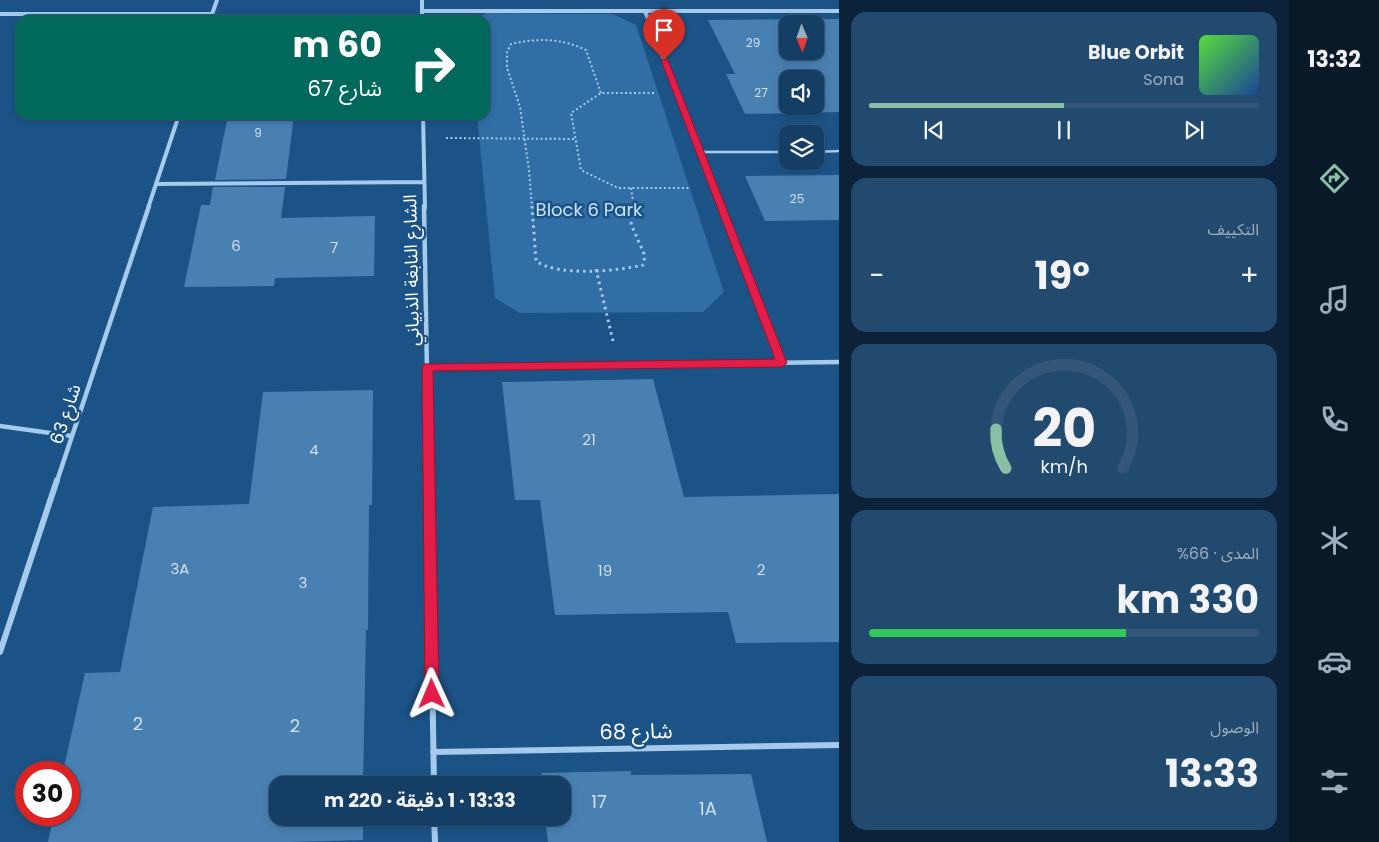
<!DOCTYPE html>
<html lang="ar">
<meta charset="utf-8">
<style>
body{margin:0;font-family:Poppins,"Noto Sans Arabic",sans-serif;background:#22496e;color:#f1f3f6;direction:rtl;height:100vh;display:flex;flex-direction:column;font-size:19px;white-space:nowrap}
*{box-sizing:border-box;margin:0}
p{font-size:16px;color:#9daebf}
.icon{flex:none;width:28px;height:28px;fill:none;stroke:currentColor;stroke-width:2;stroke-linecap:round;stroke-linejoin:round}
.map{position:relative;flex:1;overflow:hidden;direction:ltr}
.sheet{display:flex;flex-direction:column;gap:12px;padding:12px;background:#0c2238;width:450px}
.sheet>*{flex:none}
.hud{position:absolute;left:15px;top:15px;width:475px;height:105px;border-radius:15px;box-shadow:0 2px 8px #0003,0 0 0 1px #345779;direction:rtl;background:#00695c;color:#fff;overflow:hidden}
.needle{width:32px;rotate:178deg}
.tools{position:absolute;left:779px;top:15px;display:grid;gap:10px}
.tools a{display:grid;place-items:center;width:45px;height:45px;border-radius:10px;background:#153e65;box-shadow:0 2px 8px #0003,0 0 0 1px #345779;font-size:25px}
.speed{position:absolute;left:15px;top:761px;display:flex;gap:10px;font-size:25px;font-weight:700;text-align:center}
.speed>*{display:grid;place-content:center;width:65px;height:65px;border-radius:50%;background:#153e65;box-shadow:0 2px 8px #0003,0 0 0 1px #345779;line-height:1}
.speed .limit{border:8px solid #d22;background:#fff;color:#111}
.pin{position:absolute;display:grid;place-items:center;width:42px;height:42px;color:#fff;margin:-51px -21px;border-radius:50% 50% 50% 0;rotate:-45deg;box-shadow:0 0 5px #0007}
.pin .icon{rotate:45deg}
.me{position:absolute;width:55px;margin:-28px;rotate:359deg;stroke-linejoin:round;filter:drop-shadow(0 0 4px #0008)}
.turn{display:flex;align-items:center;gap:18px;height:105px;padding:0 25px;font-size:22px}
.turn .icon{width:65px;height:65px;stroke-width:2.5}
.turn b{display:block;font-size:35px;line-height:42px}
.big{font-size:38px;font-weight:700;line-height:1.1}
.sheet .widget{flex:1;display:flex;flex-direction:column;justify-content:center;gap:8px;min-width:0;padding:0 18px;border-radius:15px;background:#22496e}
.sheet .dial{align-items:center;gap:0}
.dial svg{height:130px;overflow:visible;fill:none;stroke:#345779;stroke-width:7;stroke-linecap:round;text-anchor:middle}
.dial text{fill:#f1f3f6;stroke:none}
.song{display:flex;align-items:center;gap:15px}
.cover{width:60px;height:60px;border-radius:8px;background:linear-gradient(135deg,hsl(110 70% 55%),hsl(220 70% 35%))}
.played{height:5px;border-radius:2px;background:linear-gradient(90deg,#8abfa5 50%,#345779 50%)}
.keys{display:flex;justify-content:space-around;direction:ltr}
.heat{display:flex;justify-content:space-between;align-items:center;font-size:28px;direction:ltr}
.charge{height:8px;border-radius:4px;background:linear-gradient(90deg,#34c759 66%,#345779 0)}
.trip{position:absolute;left:269px;top:776px;width:302px;height:50px;border-radius:15px;background:#153e65;box-shadow:0 2px 8px #0003,0 0 0 1px #345779;font-weight:700;line-height:50px;text-align:center;direction:rtl}
main{display:flex;flex:1;min-height:0}
.tab-bar{display:flex;flex-direction:column;width:90px;justify-content:space-around;align-items:center;background:#081928;color:#9daebf}
.tab-bar .icon{width:35px;height:35px}
.tab-bar .active{color:#8abfa5}
.tab-bar b{font-size:22px;color:#f1f3f6}
.map>svg:first-child{display:block}
</style>
<main>
<nav class="tab-bar">
<b>13:32</b>
<svg class="icon active" aria-label="directions" viewBox="0 0 24 24"><path d="M12 3l9 9-9 9-9-9zM9 14v-3h6M13 9l2 2-2 2"/></svg>
<svg class="icon" aria-label="music" viewBox="0 0 24 24"><path d="M9 18V5l10-2v13"/><circle cx="6" cy="18" r="3"/><circle cx="16" cy="16" r="3"/></svg>
<svg class="icon" aria-label="phone" viewBox="0 0 24 24"><path d="M5 4h4l2 5-3 2q2 4 5 5l2-3 5 2v4C11 20 4 13 5 4z"/></svg>
<svg class="icon" aria-label="climate" viewBox="0 0 24 24"><path d="M12 3v18M4 7l16 10M4 17L20 7"/></svg>
<svg class="icon" aria-label="car" viewBox="0 0 24 24"><path d="M5 17H2v-5l4-1 3-4h7l3 4 3 1v5h-3M9 17h6M6 11h13"/><circle cx="7" cy="17" r="2"/><circle cx="17" cy="17" r="2"/></svg>
<svg class="icon" aria-label="filters" viewBox="0 0 24 24"><path d="M4 7h16M4 17h16"/><circle cx="9" cy="7" r="2"/><circle cx="15" cy="17" r="2"/></svg>
</nav>
<section class="sheet">
<div class="widget">
<div class="song"><i class="cover"></i><div><b>Blue Orbit</b><p>Sona</p></div></div>
<div class="played"></div>
<div class="keys"><svg class="icon" aria-label="previous" viewBox="0 0 24 24"><path d="M18 5L8 12l10 7zM5 5v14"/></svg><svg class="icon" aria-label="pause" viewBox="0 0 24 24"><path d="M8 5v14M16 5v14"/></svg><svg class="icon" aria-label="next" viewBox="0 0 24 24"><path d="M6 5l10 7-10 7zM19 5v14"/></svg></div>
</div>
<div class="widget"><p>التكييف</p>
<div class="heat"><a>−</a><b class="big">19°</b><a>+</a></div>
</div>
<div class="widget dial"><svg viewBox="0 0 100 80">
<path d="M14 69A42 42 0 1 1 86 69"/>
<path d="M14 69A42 42 0 0 1 8 45" stroke="#8abfa5"/>
<text x="50" y="56" font-size="32" font-weight="700">20</text>
<text x="50" y="72" font-size="11">km/h</text>
</svg></div>
<div class="widget"><p>المدى · 66%</p><b class="big">330 km</b><div class="charge"></div></div>
<div class="widget"><p>الوصول</p><b class="big">13:33</b></div>
</section>
<div class="map">
<svg width="839" height="842" viewBox="0 0 839 842">
<rect width="100%" height="100%" fill="#1c5387"/>
<path fill="#306ea5" d="M487,13L613,14L636,25L724,292L703,312L520,313L495,298L477,115H485V20H472Z"/>
<path fill="#4980b2" fill-rule="evenodd" d="M839,19V112L745,114L726,74H735L708,20ZM788,24H815V51H788ZM788,79H815V106H788Z
M228,115H294L286,179L215,180Z
M839,175V220L765,221L745,176Z
M213,187H285L281,218L375,216L374,276L275,278L274,286L184,287L201,205H210Z
M653,379L684,497L839,494V642L736,643L728,612L555,615L540,500H515L502,382Z
M373,390L372,505H369L368,630H366L363,785H278V818H363V840L291,842H48L54,815H69V772H63L85,673L120,672L153,507L249,504L263,392Z
M631,771V775L751,774L767,842H548L545,818H562V785H542L541,773Z"/>
<g fill="none" stroke-linecap="round" stroke-linejoin="round">
<path stroke="#a5caeb" stroke-width="2" stroke-dasharray="2 2.5" stroke-linecap="butt" d="M654,93H601L571,113L581,170L618,188H691
M446,138L575,139
M631,188L634,208
M532,208L529,170L520,107L507,68V52L511,44C537,38 561,38 586,50L601,93"/>
<path stroke="#a5caeb" stroke-width="3" stroke-dasharray="2.5 4" stroke-linecap="butt" d="M532,206L536,261C558,277 617,271 643,265L645,256L631,224L635,213L634,206
M596,269L613,341"/>
<path stroke="#a5caeb" stroke-width="2.5" d="M700,152H788
M815,152L839,151"/>
<path stroke="#a5caeb" stroke-width="4" d="M422,0V20
M422,11H839
M645,11L722,208
M0,14H212
M210,20L217,0
M423,115L425,208
M156,184L424,182
M148,208L179,115"/>
<path stroke="#a5caeb" stroke-width="4.5" d="M424,206L429,481
M721,206L782,363
M427,367L839,362
M0,426L72,436
M57,481L149,206"/>
<path stroke="#a5caeb" stroke-width="6" d="M429,480L434,785
M0,652L57,480
M433,752L839,745
M434,818L435,842"/>
</g>
<path fill="#e11d48" stroke="#92132f" d="M662,59L668,60L787,363L782,367L433,371L439,694L437,699L432,702L427,699L425,694L422,367L424,364L775,359L661,60Z"/>
<g text-anchor="middle" dominant-baseline="central" stroke-width="5" stroke-linejoin="round" paint-order="stroke">
<g font-size="12" fill="#d2dfec">
<text x="753" y="42">29</text>
<text x="761" y="92">27</text>
<text x="258" y="132">9</text>
<text x="797" y="198">25</text>
</g>
<g font-size="15" fill="#d2dfec">
<text x="236" y="245">6</text>
<text x="334" y="247">7</text>
<text x="589" y="439">21</text>
<text x="314" y="449">4</text>
<text x="180" y="568">3A</text>
<text x="761" y="569">2</text>
<text x="605" y="570">19</text>
<text x="303" y="582">3</text>
</g>
<g font-size="18" fill="#cae3f8" stroke="#1c5387">
<text x="589" y="209">Block 6 Park</text>
</g>
<g font-size="18" fill="#fff" stroke="#1c5387">
<text transform="translate(411 270) rotate(-91)">الشارع النابغة الذبياني</text>
<text transform="translate(65 414) rotate(-72)">شارع 63</text>
</g>
<g font-size="18" fill="#d2dfec">
<text x="138" y="723">2</text>
<text x="295" y="725">2</text>
<text x="599" y="801">17</text>
<text x="708" y="808">1A</text>
</g>
<g font-size="21" fill="#fff" stroke="#1c5387">
<text transform="translate(636 731) rotate(-1)">شارع 68</text>
</g>
</g>
</svg>
<div class="tools">
<a><svg class="needle" viewBox="-14 -14 28 28"><path d="M0-13l5 13h-10z" fill="#e53935"/><path d="M0 13l5-13h-10z" fill="#9daebf"/></svg></a>
<a><svg class="icon" aria-label="sound" viewBox="0 0 24 24"><path d="M4 9h4l5-4v14l-5-4H4zM17 9q2 3 0 6"/></svg></a>
<a><svg class="icon" aria-label="layers" viewBox="0 0 24 24"><path d="M12 4l9 5-9 5-9-5zM3 14l9 5 9-5"/></svg></a>
</div>
<div class="speed"><div class="limit">30</div></div>
<div class="pin" style="left:664px;top:60px;background:#d93025"><svg class="icon" aria-label="arrive" viewBox="0 0 24 24"><path d="M6 21V4h12l-3 4 3 4H6"/></svg></div>
<svg class="me" style="left:432px;top:694px" viewBox="-20 -20 40 40"><path d="M0-17L14 15 0 8-14 15z" fill="#e11d48" stroke="#fff" stroke-width="4"/></svg>
<div class="trip">13:33 · 1 دقيقة · 220 m</div>
<div class="hud">
<div class="turn"><svg class="icon" aria-label="right" viewBox="0 0 24 24"><path d="M7 20v-9h11M14 6l5 5-5 5"/></svg><div><b>60 m</b>شارع 67</div></div>
</div>
</div>
</main>
